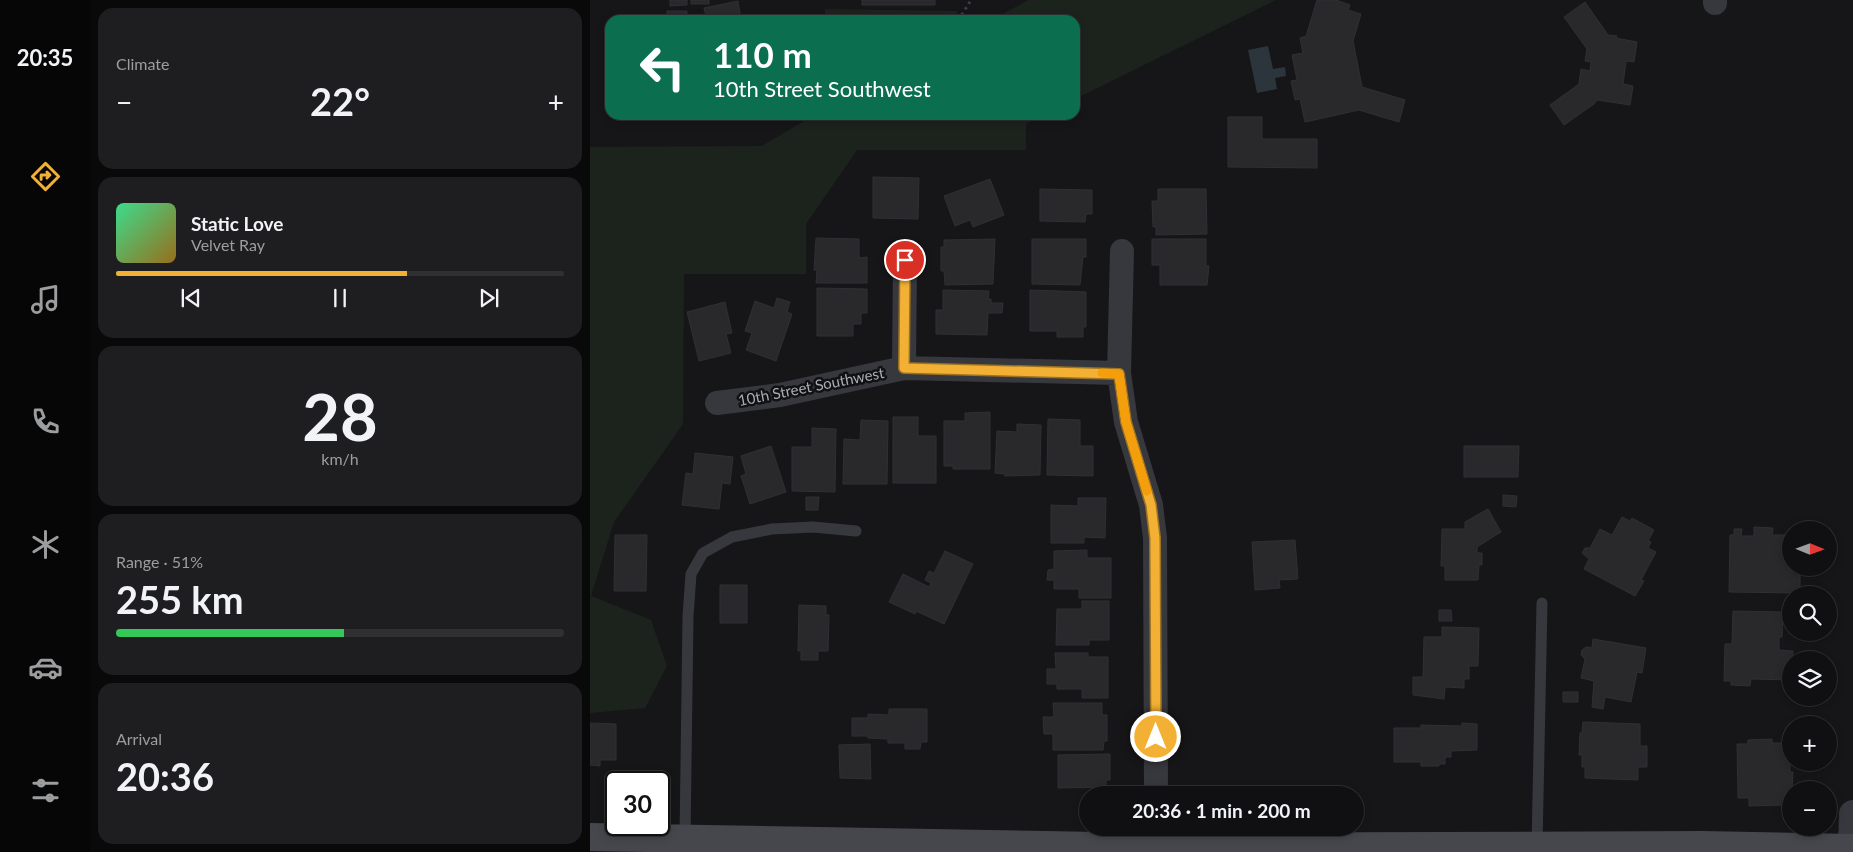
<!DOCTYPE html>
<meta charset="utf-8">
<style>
body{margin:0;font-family:Lato,sans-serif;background:#1e1e20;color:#f1f3f6;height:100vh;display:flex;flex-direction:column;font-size:19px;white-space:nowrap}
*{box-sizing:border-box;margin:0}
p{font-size:16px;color:#9c9d9f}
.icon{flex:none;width:28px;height:28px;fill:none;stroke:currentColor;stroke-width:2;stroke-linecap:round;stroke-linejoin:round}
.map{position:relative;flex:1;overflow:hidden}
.details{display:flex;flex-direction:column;gap:8px;padding:8px;background:#09090a;width:500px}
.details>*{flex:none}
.top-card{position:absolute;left:15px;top:15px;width:475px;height:105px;border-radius:15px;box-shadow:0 2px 8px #0003,0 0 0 1px #303032;background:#0b6e4f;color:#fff;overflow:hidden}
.needle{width:32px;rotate:91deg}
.buttons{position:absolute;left:1192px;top:521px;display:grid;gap:10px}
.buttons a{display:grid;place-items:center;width:55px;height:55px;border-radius:50%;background:#101012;box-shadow:0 2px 8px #0003,0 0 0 1px #303032;font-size:25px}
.speed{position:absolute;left:15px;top:771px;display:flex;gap:10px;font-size:25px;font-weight:700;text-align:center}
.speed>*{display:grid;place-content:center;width:65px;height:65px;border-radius:50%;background:#101012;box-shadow:0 2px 8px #0003,0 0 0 1px #303032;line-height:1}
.speed .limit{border:2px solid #111;border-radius:8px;background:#fff;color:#111}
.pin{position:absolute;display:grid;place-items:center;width:42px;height:42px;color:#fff;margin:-21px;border:2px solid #fff;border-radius:50%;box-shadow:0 1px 5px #0007}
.me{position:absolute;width:55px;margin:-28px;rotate:0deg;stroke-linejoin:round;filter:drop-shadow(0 0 4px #0008)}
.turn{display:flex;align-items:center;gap:18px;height:105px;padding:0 25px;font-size:22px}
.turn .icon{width:65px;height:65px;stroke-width:2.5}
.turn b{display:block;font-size:35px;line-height:42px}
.big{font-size:38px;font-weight:700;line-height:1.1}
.details .widget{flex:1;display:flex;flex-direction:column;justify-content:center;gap:8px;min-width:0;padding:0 18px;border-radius:15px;background:#1e1e20}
.details .dial{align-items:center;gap:0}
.dial b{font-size:65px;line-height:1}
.song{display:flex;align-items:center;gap:15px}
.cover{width:60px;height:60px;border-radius:8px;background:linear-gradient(135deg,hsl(150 70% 55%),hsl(40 70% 35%))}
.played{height:5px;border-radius:2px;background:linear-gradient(90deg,#f2b134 65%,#303032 65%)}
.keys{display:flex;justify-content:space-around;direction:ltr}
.heat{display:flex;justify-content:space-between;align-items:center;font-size:28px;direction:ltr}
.charge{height:8px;border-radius:4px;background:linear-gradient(90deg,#34c759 51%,#303032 0)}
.trip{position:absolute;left:489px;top:786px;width:285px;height:50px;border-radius:25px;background:#101012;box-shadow:0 2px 8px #0003,0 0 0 1px #303032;font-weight:700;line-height:50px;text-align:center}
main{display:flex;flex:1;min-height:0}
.tabs{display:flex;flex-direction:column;width:90px;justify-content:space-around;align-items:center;background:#060607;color:#9c9d9f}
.tabs .icon{width:35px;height:35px}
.tabs .on{color:#f2b134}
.tabs b{font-size:22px;color:#f1f3f6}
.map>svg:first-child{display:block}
</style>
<main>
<nav class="tabs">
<b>20:35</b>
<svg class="icon on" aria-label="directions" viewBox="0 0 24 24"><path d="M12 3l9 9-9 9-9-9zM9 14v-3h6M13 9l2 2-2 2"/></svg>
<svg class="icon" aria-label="music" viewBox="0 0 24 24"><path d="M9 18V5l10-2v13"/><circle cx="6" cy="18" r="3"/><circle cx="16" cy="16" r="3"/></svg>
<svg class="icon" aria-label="phone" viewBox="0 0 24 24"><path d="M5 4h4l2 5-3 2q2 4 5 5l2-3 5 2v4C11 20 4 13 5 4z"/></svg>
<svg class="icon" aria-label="climate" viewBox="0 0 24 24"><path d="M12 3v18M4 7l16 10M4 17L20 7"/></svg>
<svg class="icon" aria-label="car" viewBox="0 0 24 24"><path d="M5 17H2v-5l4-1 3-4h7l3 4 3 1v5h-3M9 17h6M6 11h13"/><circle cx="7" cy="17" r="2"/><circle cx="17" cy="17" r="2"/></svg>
<svg class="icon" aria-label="filters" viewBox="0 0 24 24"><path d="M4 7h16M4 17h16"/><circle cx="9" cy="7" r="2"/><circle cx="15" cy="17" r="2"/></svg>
</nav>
<section class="details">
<div class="widget"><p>Climate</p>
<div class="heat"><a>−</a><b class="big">22°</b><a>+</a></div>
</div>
<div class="widget">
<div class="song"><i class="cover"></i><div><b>Static Love</b><p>Velvet Ray</p></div></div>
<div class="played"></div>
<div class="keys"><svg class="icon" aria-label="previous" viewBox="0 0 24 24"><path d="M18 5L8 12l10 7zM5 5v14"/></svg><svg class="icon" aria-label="pause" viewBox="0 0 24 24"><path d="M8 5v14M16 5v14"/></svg><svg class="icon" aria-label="next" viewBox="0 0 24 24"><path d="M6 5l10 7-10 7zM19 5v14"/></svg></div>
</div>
<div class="widget dial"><b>28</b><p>km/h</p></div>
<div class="widget"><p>Range · 51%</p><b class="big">255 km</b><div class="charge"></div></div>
<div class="widget"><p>Arrival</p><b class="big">20:36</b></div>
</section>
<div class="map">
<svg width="1263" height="852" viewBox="0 0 1263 852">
<rect width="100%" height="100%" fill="#161618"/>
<path fill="#1c231d" d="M439,0H686L485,99V20H401Z
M235,9L367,11L368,20H235Z
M224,115H453L436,124V150H267L216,224V274H94L93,424L24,522L1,596L61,620L77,666L55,708L0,713V147L172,146Z"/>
<path fill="#2c353c" d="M678,46L683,69L695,67L696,76L685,78L687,89L667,93L658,50Z"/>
<path fill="#29292c" stroke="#303034" d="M80,0H97V5L80,6Z
M101,0H119V4H101Z
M272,0H345V5H272Z
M727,0H746L760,5L758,10L771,14L763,41L772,87L815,100L809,122L769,110L715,122L710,99L705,100L701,81L707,80L702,55L713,53L710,38L716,36Z
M148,1L151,20H117L114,8Z
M995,2L1018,35L1027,36L1026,38L1047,42L1044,62L1036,61L1033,84L1043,86L1040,105L1007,100L1004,104L974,125L960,105L989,84L991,69L1000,71L1001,62L995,61L997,49L974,17Z
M77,11H97V20H77Z
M638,117H672V139H727V168L638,167Z
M283,177L329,178L328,219L283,218Z
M400,179L414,215L383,227L380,220L365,226L354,196Z
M450,189L502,190V214H496L495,222L450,221Z
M568,189H616L617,234L566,235V227H563L562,201H568Z
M226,238L269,239V258L277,257V283H226L227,270H224Z
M405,239L403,284L355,285L354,271H351V247H354V240Z
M442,239H496V257H493L490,285L442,284Z
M562,239H616V266H619L617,285H570V265H562Z
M227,288L277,289V313H271V324H263V336H227Z
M353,290L399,291L398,299H401V303H413L412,313H398L397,335L346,334V310H353Z
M440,290L496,292V327H493V337H467V331H440Z
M187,298L200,302L197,312L202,314L186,361L156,350L162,333L155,331L165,301L184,308Z
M135,302L142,333L136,334L141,353L109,361L97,312Z
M400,412V469H363V466H354V421H375V413Z
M303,417H328V436H346V483H303Z
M458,419L490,420V446H503V476L457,475Z
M271,420L298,421L297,484H253L254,439L270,440Z
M427,424L451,425L450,475L415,476V474L405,473L407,431L427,432Z
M222,428L246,429L245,492L202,491V447H222Z
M181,446L196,492L160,504L151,476L156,474L151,456Z
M874,446H929L928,477H874Z
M105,453L143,457L140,484L132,483L129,509L92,505L96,473L103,474Z
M913,495L927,496L926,507L913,506Z
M216,497H229L228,510H216Z
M488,498H516L515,538L494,537V543H461V505L488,506Z
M898,509L911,532L887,547V553H892V565H889L888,580H855V566H851L852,529H875V522Z
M1032,517L1040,521L1042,518L1064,530L1058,541L1061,542L1058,548L1066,552L1051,580L1054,581L1045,596L994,569L999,559L992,553L995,548H1000L1010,529L1022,535Z
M1164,527L1183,528L1182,535H1201L1199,570L1210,573V591H1206V593L1139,592L1140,535H1144V529H1152L1151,536H1164Z
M25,535H57L56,591H24Z
M705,540L708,579L689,580L690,588L665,590L662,542Z
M497,550V558H521V598H489V589H464V580H457L458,570L464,569V551Z
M355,551L383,564L354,624L326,611L325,614L299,602L313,574L339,587L341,583L335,580L339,571L344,573Z
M130,585H157V623H130Z
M492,601H519V640H499V645H466L467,609H492Z
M209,605L236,606V615H239L238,651H228V660H211V651H208Z
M849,610H861L862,621H849Z
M1143,611L1193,612L1192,637H1189V650L1203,651L1201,680L1161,679L1160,686L1141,685V681H1134L1135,644H1142Z
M852,627L889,628L888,666H879V679H874V688L855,687L854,699L823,695V677H833L834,637H852Z
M1003,639L1056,648L1052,673L1047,672L1041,702L1015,697L1013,709L1002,707L1004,681L991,678L995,659L991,655L992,650L996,647L1002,648Z
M465,653H498V657H518V698H492V689H467V684H457V669H466Z
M973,692H988V702H973Z
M463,703H512V715H517V741H514L513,750H463V734H454L453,717H464Z
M299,709H337V742H331L330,749H315V743H298V739L278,738V736H262V718H278V714L299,715Z
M993,722L1050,724V746H1057V767H1048V780L995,778V767H992V755H989L990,733H992Z
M0,723L26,724V760H10V766L0,765Z
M872,723L887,724V750L861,751V757H855V764H849V766H831V762H804V728H831V725L872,726Z
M1182,739V743H1192L1200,750V772H1203L1202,790L1199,795V802H1194V805L1159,806V798H1148L1147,744H1158V740Z
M280,744L281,779L250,778L249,745Z
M520,754V780H516V787L468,788V755Z"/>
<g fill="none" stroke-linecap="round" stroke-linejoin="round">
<path stroke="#3d3f44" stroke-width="3" stroke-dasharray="2.5 4" stroke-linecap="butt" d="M360,20L371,16L381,0"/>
<path stroke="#37383d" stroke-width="11" d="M95,839L98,616L101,574L113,553L142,537L182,529L223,527L266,531
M947,846L952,603"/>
<path stroke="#37383d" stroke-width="24" d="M1125,3V0
M532,251L529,373L536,422L561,505L565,538L566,795
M314,368L315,260
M127,403L190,395L314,368L529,373
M566,852L567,828"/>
<path stroke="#37383d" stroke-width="28" d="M1262,848L1263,814"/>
<path stroke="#45474d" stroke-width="28" d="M0,837L567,847L1112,845L1263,848"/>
</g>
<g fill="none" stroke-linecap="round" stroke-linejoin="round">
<g stroke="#9d7322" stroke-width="12">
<path id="route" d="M315,260L314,368L529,374L536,422L561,505L565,538L566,737"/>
</g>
<use href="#route" stroke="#f2b134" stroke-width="9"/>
<path stroke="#f59e0b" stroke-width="9" d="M512,373L529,374L536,422L557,491"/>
</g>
<g text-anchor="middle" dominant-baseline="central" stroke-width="5" stroke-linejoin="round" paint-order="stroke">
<g font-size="15" fill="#a8adb8" stroke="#111113">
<text transform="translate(221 386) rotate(-11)">10th Street Southwest</text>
</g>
</g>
</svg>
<div class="buttons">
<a><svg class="needle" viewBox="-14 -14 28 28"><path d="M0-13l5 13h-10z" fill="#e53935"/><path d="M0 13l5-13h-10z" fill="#9c9d9f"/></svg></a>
<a><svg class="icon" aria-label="search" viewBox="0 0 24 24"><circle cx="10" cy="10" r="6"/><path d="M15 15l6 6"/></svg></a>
<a><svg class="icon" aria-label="layers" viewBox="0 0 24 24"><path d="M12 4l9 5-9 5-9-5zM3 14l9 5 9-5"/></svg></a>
<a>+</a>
<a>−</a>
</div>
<div class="speed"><div class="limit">30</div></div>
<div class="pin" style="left:315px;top:260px;background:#d93025"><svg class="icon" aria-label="arrive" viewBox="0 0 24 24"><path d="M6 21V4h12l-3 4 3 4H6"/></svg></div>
<svg class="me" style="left:566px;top:737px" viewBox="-20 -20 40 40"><circle r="17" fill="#f2b134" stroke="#fff" stroke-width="3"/><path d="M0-11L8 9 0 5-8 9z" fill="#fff"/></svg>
<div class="trip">20:36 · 1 min · 200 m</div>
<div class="top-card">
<div class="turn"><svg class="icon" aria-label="left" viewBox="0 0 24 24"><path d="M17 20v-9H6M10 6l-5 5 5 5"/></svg><div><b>110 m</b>10th Street Southwest</div></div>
</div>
</div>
</main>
